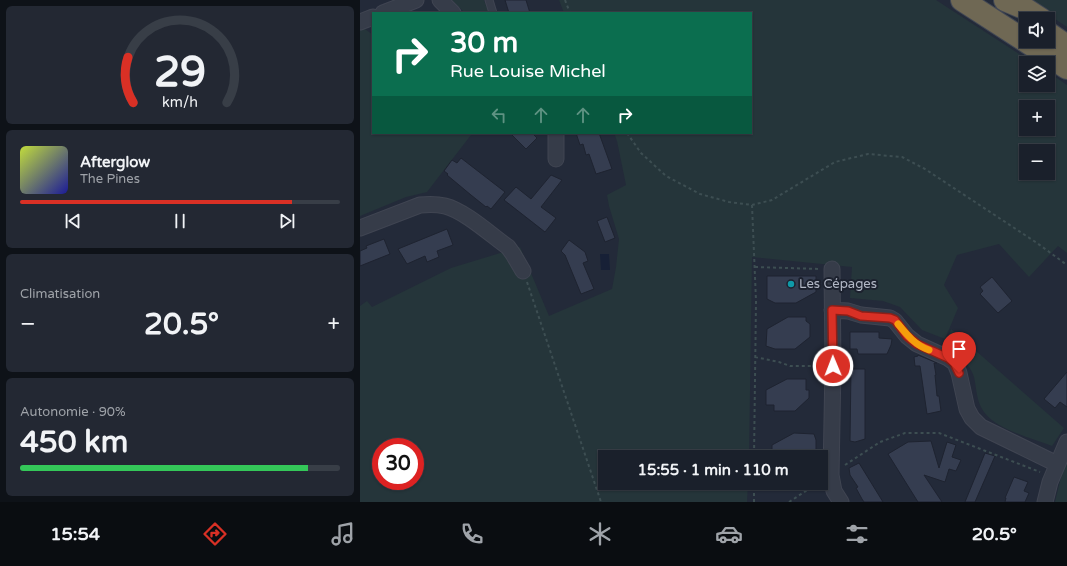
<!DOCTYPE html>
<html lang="fr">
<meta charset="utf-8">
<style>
body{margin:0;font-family:"Varela Round",sans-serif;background:#232833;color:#f1f3f6;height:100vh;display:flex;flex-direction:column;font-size:15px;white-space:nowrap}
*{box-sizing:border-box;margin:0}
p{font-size:13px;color:#9fa3a9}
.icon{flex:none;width:22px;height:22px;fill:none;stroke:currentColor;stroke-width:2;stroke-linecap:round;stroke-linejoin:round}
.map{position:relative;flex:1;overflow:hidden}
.sheet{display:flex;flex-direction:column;gap:6px;padding:6px;background:#0e1218;width:360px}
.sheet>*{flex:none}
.hud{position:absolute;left:12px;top:12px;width:380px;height:122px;border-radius:0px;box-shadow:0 1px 3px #0004,0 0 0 1px #383e47;background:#0b6e4f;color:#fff;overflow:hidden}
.buttons{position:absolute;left:659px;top:12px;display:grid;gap:8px}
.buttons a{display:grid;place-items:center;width:36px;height:36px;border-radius:0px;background:#1a202b;box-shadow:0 1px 3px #0004,0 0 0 1px #383e47;font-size:20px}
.speed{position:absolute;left:12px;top:438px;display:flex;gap:8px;font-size:20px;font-weight:700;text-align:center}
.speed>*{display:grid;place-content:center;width:52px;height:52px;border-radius:50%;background:#1a202b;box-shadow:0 1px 3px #0004,0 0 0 1px #383e47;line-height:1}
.speed .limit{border:6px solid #d22;background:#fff;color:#111}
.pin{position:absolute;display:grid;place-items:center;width:34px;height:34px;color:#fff;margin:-41px -17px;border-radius:50% 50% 50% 0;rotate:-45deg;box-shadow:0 0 4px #0007}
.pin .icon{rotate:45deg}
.me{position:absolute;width:44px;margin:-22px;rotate:359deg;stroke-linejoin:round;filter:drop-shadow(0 0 3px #0008)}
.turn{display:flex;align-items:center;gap:14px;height:84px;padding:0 12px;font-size:18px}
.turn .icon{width:52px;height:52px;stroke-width:2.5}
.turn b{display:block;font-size:28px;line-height:34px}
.lanes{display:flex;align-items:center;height:38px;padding:0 12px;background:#0003;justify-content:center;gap:20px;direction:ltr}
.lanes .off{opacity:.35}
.big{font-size:30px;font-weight:700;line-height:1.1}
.sheet .widget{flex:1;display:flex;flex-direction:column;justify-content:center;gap:6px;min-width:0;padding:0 14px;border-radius:6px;background:#232833}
.sheet .dial{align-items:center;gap:0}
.dial svg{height:104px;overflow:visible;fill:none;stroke:#383e47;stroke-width:7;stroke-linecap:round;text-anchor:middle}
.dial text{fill:#f1f3f6;stroke:none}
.song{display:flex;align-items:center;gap:12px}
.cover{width:48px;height:48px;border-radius:6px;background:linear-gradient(135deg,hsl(70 70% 55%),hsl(240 70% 35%))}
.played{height:4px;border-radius:2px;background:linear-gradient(90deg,#d93025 85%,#383e47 85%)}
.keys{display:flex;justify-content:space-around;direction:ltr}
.heat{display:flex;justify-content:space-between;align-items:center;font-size:22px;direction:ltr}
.charge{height:6px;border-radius:3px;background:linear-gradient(90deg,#34c759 90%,#383e47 0)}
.trip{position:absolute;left:238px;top:450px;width:230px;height:40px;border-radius:0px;background:#1a202b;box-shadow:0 1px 3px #0004,0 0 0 1px #383e47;font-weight:700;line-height:40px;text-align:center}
.dock{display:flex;height:64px;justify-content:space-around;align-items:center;background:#0a0d11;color:#9fa3a9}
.dock .icon{width:28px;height:28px}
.dock .on{color:#d93025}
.dock b{font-size:18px;color:#f1f3f6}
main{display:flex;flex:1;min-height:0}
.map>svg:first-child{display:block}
</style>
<main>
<section class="sheet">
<div class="widget dial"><svg viewBox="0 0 100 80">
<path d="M14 69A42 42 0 1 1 86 69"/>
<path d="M14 69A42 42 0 0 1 10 34" stroke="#d93025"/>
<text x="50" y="56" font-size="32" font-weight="700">29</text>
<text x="50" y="72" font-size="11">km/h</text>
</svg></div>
<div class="widget">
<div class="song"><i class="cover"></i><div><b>Afterglow</b><p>The Pines</p></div></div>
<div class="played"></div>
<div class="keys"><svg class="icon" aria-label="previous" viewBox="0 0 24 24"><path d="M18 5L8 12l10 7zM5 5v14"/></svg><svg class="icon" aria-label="pause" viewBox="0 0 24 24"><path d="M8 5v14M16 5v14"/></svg><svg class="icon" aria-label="next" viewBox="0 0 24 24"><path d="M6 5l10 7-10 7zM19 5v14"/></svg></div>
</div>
<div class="widget"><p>Climatisation</p>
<div class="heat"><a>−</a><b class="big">20.5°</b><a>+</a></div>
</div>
<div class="widget"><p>Autonomie · 90%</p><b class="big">450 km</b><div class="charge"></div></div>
</section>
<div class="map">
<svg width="707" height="502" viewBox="0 0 707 502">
<rect width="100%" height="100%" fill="#232a39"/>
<path fill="#25353a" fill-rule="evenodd" d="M92,0H124L129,13H105Z
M199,0H576L673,63H666V85H688V72L707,85V253L698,246L669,277L639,244L597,255L584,285L598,308L585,339L562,330L540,307L523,301L490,298L492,267L392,257L389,457H245V483H388L387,502H0V306L7,301L12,307L91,268L160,247L189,316L252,289L256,267L259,239L249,206L247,195L266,185L257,141L254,133H391V13H204ZM666,107H688V129H666ZM666,151H688V173H666ZM21,447H55V481H21Z
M666,0H707V27Z
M5,29L13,35V133H110L111,135L67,192L46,197L0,216V30Z
M591,329L704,428L692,446C672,438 637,430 624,412C616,401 617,390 614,377C610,363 597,354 586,346Z
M707,460V502H695L701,477Z"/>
<path fill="#172036" d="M240,254H249L250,270H241Z"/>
<path fill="#353d50" stroke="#1e2330" d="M145,0H166L170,13H149Z
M150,133H172L177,138L166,149Z
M216,133H239L252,169L236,174L229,154L226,155L223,144L220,145Z
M101,158L145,192L131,209L127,206L126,207L111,195L87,175L88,174L84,171L92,160L97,163Z
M191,175L202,180L181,207L196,218L185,232L144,200L156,187L171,199Z
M247,217L255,238L245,242L237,221Z
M87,229L93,245L77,251L79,257L67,262L65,256L47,264L38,249Z
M24,239L30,254L0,266V251L7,248L6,246Z
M209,240L225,252L228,261L223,263L234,289L221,294L205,255L201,251Z
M407,276H456V292L436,303H415L407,299Z
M632,277L652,301L638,313L620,294L623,291L620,287Z
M428,317H446V321L450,324V337L435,349H415L406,346L407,329Z
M490,332H519V338L532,339L531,345L527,354H498L497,349H490Z
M558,355L577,363H574L576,375H575L577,396H579L581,411L567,414L560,366H555L554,357L558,356Z
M491,369H505V439L495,442L490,441Z
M707,372V407L700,402L695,408L684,399Z
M427,379H446V390H449V398L435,411H414V405H406V390Z
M434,433L454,434L456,440V454L452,457H412V445Z
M571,441L579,468L587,442L596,445L592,457L601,460L596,471L589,469L585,482L564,475L582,502H558L528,454L548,442Z
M625,453L635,456L615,502H605Z
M499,463L523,502H504L502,499L496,488L498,487L490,475L489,468Z
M654,477L668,482L664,491L669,493L665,502H645L646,498H645Z"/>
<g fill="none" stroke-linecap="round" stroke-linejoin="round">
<g stroke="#404552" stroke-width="9">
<path id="lane" d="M129,0L133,13"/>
</g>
<g stroke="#404552" stroke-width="17">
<path id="street" d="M80,0L93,13
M23,13L56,0
M0,22L13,17
M196,159V133
M0,228L60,205C69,204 77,204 85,206C105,211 131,235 148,247L153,254L163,271
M472,269L473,366L471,475L474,491L481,502
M472,310L488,311L501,315L530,318L535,321L547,336L557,344L588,358L595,363L599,373L607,409L612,418L621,427L697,464
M685,502L690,482L707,442"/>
</g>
<g stroke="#414754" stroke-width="24">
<path id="highway" d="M602,0L707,68
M645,0L664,8L681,19
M688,33L707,46"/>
</g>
<path stroke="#3d4e52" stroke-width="2" stroke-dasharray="3 3" stroke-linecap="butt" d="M205,0L210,13
M267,133L281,153L306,176L340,194L369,202L392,205L412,200L475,162L508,154L542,157L565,169L677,243L707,265
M392,205L396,301L394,457
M395,267L459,269
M167,282L241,502
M395,357L419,362L430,366H460
M485,465L520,442L545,433H579L680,472
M394,502V483
M429,502L458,483"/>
<use href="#lane" stroke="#363c49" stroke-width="7"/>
<use href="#street" stroke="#363c49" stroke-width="15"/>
<use href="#highway" stroke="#6f6854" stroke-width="22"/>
</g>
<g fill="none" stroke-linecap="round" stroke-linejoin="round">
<g stroke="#8d1f18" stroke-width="10">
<path id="route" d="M473,366L472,310L488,311L501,316L530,318L535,320L547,336L557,344L588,358L594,363L599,373"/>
</g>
<use href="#route" stroke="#d93025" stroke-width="7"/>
<path stroke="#f59e0b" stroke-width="7" d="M538,324C547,335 555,345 569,350"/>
</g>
<circle fill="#0f9aa8" stroke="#1c212e" stroke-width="1.5" cx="431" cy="284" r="4"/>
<g text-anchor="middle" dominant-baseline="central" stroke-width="4" stroke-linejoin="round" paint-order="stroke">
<g font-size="13" fill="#b1b7c5" stroke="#1c212e" text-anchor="start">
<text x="439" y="284">Les Cépages</text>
</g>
</g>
</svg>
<div class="buttons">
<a><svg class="icon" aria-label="sound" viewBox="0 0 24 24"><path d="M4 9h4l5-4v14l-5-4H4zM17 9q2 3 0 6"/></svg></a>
<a><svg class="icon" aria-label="layers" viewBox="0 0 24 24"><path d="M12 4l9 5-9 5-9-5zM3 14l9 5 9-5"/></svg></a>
<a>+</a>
<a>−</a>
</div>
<div class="speed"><div class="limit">30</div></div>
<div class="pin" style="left:599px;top:373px;background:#d93025"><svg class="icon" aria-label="arrive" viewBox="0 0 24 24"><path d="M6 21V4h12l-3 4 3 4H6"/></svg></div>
<svg class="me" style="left:473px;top:366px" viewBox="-20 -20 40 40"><circle r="17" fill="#d93025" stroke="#fff" stroke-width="3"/><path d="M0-11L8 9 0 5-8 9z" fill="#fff"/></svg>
<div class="trip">15:55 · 1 min · 110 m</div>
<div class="hud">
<div class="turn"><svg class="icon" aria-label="right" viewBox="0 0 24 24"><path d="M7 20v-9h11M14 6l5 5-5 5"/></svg><div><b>30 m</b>Rue Louise Michel</div></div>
<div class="lanes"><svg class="icon off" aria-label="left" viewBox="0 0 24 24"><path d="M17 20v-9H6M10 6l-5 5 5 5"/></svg><svg class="icon off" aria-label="ahead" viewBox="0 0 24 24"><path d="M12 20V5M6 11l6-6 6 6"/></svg><svg class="icon off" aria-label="ahead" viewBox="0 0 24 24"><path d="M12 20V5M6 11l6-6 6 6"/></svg><svg class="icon" aria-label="right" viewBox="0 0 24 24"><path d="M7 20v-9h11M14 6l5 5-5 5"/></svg></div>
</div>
</div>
</main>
<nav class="dock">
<b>15:54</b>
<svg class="icon on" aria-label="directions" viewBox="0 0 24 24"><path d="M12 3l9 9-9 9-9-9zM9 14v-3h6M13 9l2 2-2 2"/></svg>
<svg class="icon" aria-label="music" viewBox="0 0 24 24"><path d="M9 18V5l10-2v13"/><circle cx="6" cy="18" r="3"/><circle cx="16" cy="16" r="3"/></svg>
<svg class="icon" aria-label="phone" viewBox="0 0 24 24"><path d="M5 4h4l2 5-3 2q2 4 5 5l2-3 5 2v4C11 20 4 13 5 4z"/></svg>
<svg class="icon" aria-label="climate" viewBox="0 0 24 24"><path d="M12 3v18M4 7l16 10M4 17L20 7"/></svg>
<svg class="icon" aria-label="car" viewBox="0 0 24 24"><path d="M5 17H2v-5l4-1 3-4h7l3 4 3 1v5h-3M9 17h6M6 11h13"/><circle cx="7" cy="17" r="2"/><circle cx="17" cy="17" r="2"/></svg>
<svg class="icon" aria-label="filters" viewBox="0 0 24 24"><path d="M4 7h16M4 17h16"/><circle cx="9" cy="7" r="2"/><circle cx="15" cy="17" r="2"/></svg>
<b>20.5°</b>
</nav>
